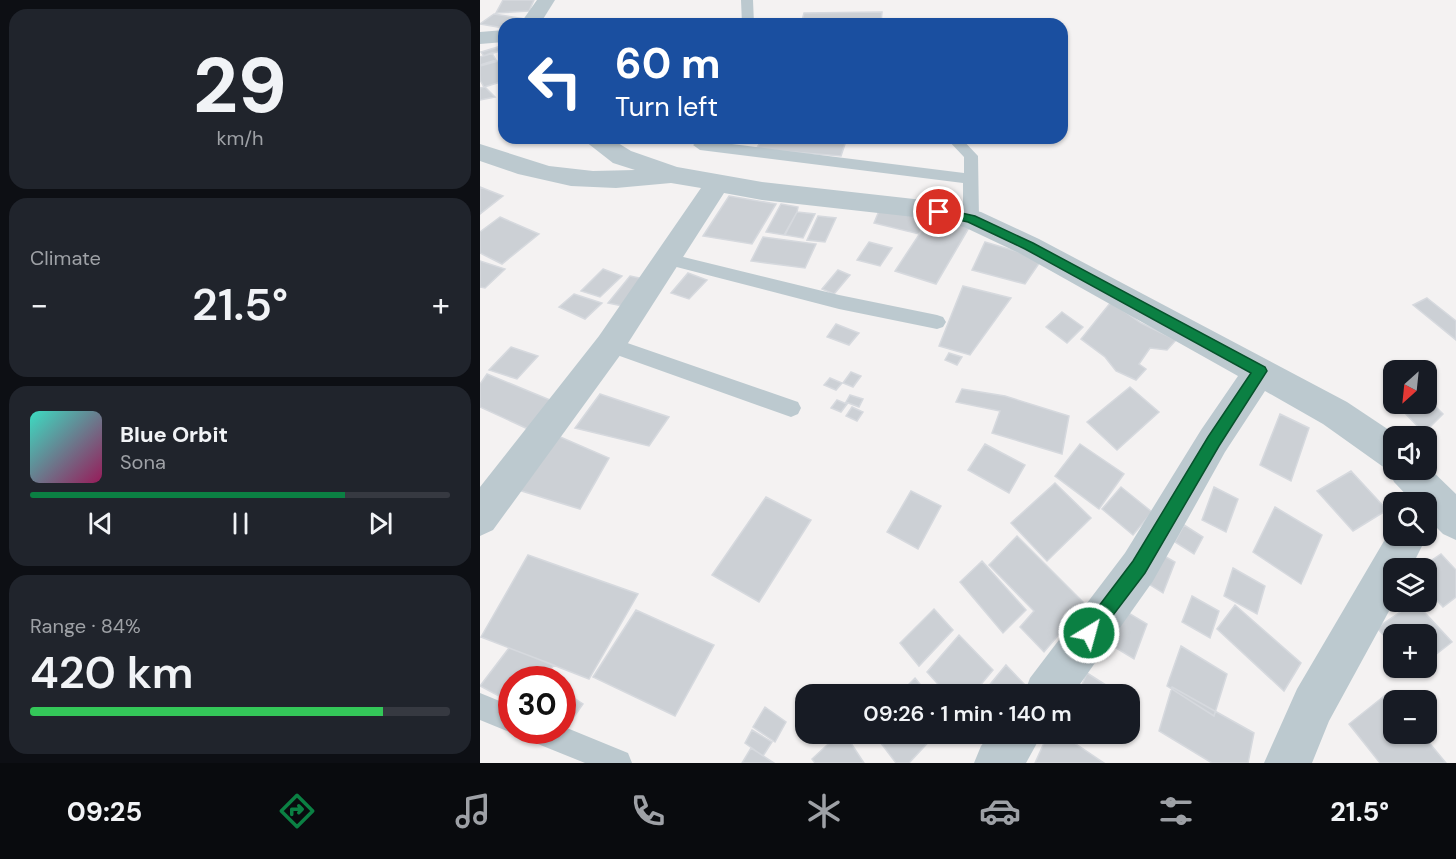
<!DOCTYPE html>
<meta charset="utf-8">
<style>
body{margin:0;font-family:"DM Sans",sans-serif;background:#20242c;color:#f1f3f6;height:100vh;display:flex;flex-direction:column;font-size:22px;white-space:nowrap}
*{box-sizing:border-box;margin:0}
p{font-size:20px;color:#9ea1a6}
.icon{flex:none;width:33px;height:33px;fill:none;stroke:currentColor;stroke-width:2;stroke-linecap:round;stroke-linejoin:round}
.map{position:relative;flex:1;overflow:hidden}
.details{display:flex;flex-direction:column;gap:9px;padding:9px;background:#0d0f14;width:480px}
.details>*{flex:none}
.banner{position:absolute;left:18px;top:18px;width:570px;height:126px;border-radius:18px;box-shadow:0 2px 4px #0004;background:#1a4fa0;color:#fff;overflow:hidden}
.needle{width:39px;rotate:207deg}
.tools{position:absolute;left:903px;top:360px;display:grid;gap:12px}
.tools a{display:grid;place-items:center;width:54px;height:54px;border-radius:12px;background:#171b24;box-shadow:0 2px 4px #0004;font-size:30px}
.speed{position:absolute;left:18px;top:666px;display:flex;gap:12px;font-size:30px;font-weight:700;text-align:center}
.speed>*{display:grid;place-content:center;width:78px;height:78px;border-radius:50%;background:#171b24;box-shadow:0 2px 4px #0004;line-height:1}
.speed .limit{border:9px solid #d22;background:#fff;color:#111}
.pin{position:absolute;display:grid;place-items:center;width:51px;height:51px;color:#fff;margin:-26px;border:3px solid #fff;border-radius:50%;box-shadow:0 2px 6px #0007}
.me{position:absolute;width:66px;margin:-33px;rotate:37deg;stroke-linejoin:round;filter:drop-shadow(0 0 4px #0008)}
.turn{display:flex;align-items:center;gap:21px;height:126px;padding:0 18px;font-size:27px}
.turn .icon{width:78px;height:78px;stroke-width:2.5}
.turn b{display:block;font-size:42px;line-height:51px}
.big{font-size:45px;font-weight:600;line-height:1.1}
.details .widget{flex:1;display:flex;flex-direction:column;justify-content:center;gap:9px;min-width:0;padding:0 21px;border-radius:18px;background:#20242c}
.details .dial{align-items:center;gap:0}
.dial b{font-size:78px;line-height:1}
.song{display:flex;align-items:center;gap:18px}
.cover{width:72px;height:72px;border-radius:9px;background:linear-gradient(135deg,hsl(170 70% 55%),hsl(330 70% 35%))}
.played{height:6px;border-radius:3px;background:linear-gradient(90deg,#0b8043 75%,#363941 75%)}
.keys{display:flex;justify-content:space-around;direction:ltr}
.heat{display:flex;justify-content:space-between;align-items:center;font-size:33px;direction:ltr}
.charge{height:9px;border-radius:4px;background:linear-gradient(90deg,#34c759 84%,#363941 0)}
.trip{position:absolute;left:315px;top:684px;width:345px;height:60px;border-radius:18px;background:#171b24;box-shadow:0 2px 4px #0004;font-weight:600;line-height:60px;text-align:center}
.dock{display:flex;height:96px;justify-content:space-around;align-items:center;background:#090b0e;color:#9ea1a6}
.dock .icon{width:42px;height:42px}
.dock .current{color:#0b8043}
.dock b{font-size:27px;color:#f1f3f6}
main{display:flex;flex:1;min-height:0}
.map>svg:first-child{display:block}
</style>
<main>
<section class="details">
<div class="widget dial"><b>29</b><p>km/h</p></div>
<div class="widget"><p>Climate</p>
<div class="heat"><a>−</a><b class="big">21.5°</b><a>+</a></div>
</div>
<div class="widget">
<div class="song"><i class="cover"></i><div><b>Blue Orbit</b><p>Sona</p></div></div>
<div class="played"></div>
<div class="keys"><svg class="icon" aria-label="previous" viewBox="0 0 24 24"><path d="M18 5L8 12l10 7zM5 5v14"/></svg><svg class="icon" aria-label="pause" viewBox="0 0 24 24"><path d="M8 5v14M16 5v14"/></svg><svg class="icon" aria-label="next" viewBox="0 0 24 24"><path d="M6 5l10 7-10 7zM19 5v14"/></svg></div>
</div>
<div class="widget"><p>Range · 84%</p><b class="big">420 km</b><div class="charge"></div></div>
</section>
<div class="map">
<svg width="976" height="763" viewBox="0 0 976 763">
<rect width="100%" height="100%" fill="#f4f2f2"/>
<path fill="#ccd0d5" stroke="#d6d9de" stroke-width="1.5" d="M23,0H54L49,11L16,13Z
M402,12L401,24H321L324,13Z
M14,14L45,19L38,24H24V28L0,24Z
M18,47L20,51L4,56L1,52Z
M12,53L16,60L0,65V57Z
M22,60L24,81L4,87L0,80V66Z
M5,87L15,97L0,100V88Z
M283,138H367L361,156L276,149Z
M0,187L23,196L0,214Z
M249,196L296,204L272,244L223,236Z
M301,204L318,207L317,212L304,235L286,232Z
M401,206L452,215L439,234L394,223Z
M317,212L335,214L323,238L305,235Z
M452,215L490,226L456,284L415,271Z
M338,216L356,218L345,242L327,240Z
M20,217L59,234L22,264L0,253V232Z
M283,237L336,244L325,268L271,261Z
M389,242L412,248L400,266L377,260Z
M505,242L562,259L545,284L492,270Z
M0,261L25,269L5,288L0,287Z
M123,269L142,276L120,297L101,291Z
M358,270L370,275L354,294L342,289Z
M208,273L227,280L209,299L191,293Z
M150,276L164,279L147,307L128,303Z
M483,286L531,298L490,355L459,346Z
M94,294L122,303L105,319L79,307Z
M947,298L976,321V340L933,305Z
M631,302L661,323L696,340L687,350L670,348L659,364L666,369L656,380L636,371L625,357L601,339Z
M582,312L603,327L587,343L566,327Z
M356,324L379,333L369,345L347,337Z
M31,347L58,356L37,379L9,370Z
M469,353L482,357L477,365L465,360Z
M371,372L381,376L373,387L363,383Z
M7,374L75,402L48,429L0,407V384Z
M350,378L362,383L356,390L344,385Z
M650,387L679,412L637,450L607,422Z
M482,389L525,396L589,416L582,454L512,433L520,411L476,402Z
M120,394L189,417L169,446L95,428Z
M370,395L383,399L379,407L366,402Z
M357,400L367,404L361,412L351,408Z
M951,402L963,414L944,433L923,411Z
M372,407L383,412L377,421L366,416Z
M800,414L829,428L811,481L780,465Z
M71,433L129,458L100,509L32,488Z
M505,444L545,465L529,493L488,470Z
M600,444L644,474L619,509L575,476Z
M871,471L907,510L873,531L837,491Z
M575,483L611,518L567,561L531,523Z
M641,487L672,512L653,535L622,509Z
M734,487L758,499L746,532L722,520Z
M431,491L461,506L438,549L407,532Z
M286,497L331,520L279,602L232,575Z
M795,507L842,535L821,584L773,552Z
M704,525L723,537L714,554L695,542Z
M537,536L605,604L564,652L540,627L554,611L509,565Z
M679,553L695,562L683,593L667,583Z
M961,554L976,570V597L963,607L946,589V568H940Z
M48,555L158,594L109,679L1,637Z
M502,561L546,610L523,633L480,582Z
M753,568L785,586L777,614L744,596Z
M712,596L739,611L730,638L702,622Z
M935,602L972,642L946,662V634H914V647L897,628Z
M755,605L821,663L804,691L737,629Z
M454,609L473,630L439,666L420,643Z
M156,610L234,645L195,716L113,677Z
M645,611L667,624L654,659L631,645Z
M479,635L513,670L493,694H467L447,672Z
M701,646L747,674L734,716L687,686Z
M29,648L74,665L62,680H32V703L0,686Z
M526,665L547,687L541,694H502Z
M607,673L640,694H598Z
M435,678L448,694H419Z
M692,687L774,733L768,763H732L679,731Z
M908,693L914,700V734H942L966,763H900L869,724Z
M91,696L103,704L89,724L82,721V706Z
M285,707L306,722L295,742L273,727Z
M272,730L292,742L283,756L265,743Z
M359,734H365L384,763H335L332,759Z
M394,734H456L429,763H416Z
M568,734H581L624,763H555Z
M271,748L294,763H262Z"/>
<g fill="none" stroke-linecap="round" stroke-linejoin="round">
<path fill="#bcc9cf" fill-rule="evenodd" d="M261,0H273L274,24H262Z
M466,138H481L498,156L499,219L497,223H485L483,219V183L220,150L213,145L220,140L484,173V157Z
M187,253L359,295L457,315L463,317L466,322L463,327L457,329L359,309L181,263L179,259L181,255Z
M130,337L318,402L321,408L318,414L311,417L123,350L121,345L123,340Z
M0,693L32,706V730H39L32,733L0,720Z
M82,726L148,753L152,763H105L48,740L45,730H82Z"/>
<path fill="#bcc9cf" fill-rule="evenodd" d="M57,0H75L60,24H40Z
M24,30V42L0,44V32Z
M101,138H130L151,151L197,167L282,182L443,200L501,212L559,239L867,402L915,434L919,436H914V470H946V465L976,494V540L963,534L946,517V502H933L914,482L909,471L843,424L785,391L745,452L673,581L593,694H544L550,678L645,553L721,430L758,376L539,253L484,227L443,218L282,200L244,193L141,354L13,530L0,536V487L119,336L221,188L191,183L136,188L91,186L38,174L0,161V144L69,166L113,171L155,170L133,163Z
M914,524V536H947L931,568H914V602L849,721L832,763H784L817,689Z
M511,734H562L546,763H494L501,746Z"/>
</g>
<path fill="#0b8043" stroke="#07532c" stroke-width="1.5" d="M459,208L495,216L553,243L785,367L787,371L739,446L665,573L615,639L609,642L603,639L600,633L603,627L653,561L728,437L771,373L545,249L488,222L455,215V210Z"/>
</svg>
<div class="tools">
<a><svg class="needle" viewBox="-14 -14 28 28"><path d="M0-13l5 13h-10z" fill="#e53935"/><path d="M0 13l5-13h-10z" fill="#9ea1a6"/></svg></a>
<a><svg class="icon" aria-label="sound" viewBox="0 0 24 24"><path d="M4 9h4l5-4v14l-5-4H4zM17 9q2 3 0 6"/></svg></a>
<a><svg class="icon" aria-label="search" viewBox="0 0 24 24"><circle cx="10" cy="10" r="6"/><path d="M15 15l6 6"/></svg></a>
<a><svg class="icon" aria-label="layers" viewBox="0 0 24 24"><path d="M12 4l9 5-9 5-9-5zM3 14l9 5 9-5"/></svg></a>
<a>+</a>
<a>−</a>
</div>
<div class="speed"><div class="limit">30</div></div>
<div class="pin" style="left:459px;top:212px;background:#d93025"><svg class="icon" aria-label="arrive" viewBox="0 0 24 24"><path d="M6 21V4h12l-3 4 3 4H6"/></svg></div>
<svg class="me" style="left:609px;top:633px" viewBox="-20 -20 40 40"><circle r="17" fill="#0b8043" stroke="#fff" stroke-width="3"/><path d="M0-11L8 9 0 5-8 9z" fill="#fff"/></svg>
<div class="trip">09:26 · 1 min · 140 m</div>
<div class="banner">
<div class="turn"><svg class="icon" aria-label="left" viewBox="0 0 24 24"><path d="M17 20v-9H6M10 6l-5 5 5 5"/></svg><div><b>60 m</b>Turn left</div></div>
</div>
</div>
</main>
<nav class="dock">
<b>09:25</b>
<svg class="icon current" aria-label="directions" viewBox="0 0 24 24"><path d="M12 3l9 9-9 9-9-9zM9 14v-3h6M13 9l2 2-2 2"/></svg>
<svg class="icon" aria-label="music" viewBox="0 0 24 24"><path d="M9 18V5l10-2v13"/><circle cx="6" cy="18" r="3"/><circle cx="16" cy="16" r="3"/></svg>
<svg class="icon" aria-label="phone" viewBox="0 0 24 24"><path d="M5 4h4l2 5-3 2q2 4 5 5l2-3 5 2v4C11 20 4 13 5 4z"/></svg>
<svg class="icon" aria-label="climate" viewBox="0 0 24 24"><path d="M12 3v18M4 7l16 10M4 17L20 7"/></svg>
<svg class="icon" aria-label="car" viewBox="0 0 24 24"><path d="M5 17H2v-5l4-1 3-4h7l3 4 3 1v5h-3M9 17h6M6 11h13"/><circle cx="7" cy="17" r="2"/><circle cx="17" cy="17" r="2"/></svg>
<svg class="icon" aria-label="filters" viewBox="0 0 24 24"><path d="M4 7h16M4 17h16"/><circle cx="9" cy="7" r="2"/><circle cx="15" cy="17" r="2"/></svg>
<b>21.5°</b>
</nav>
